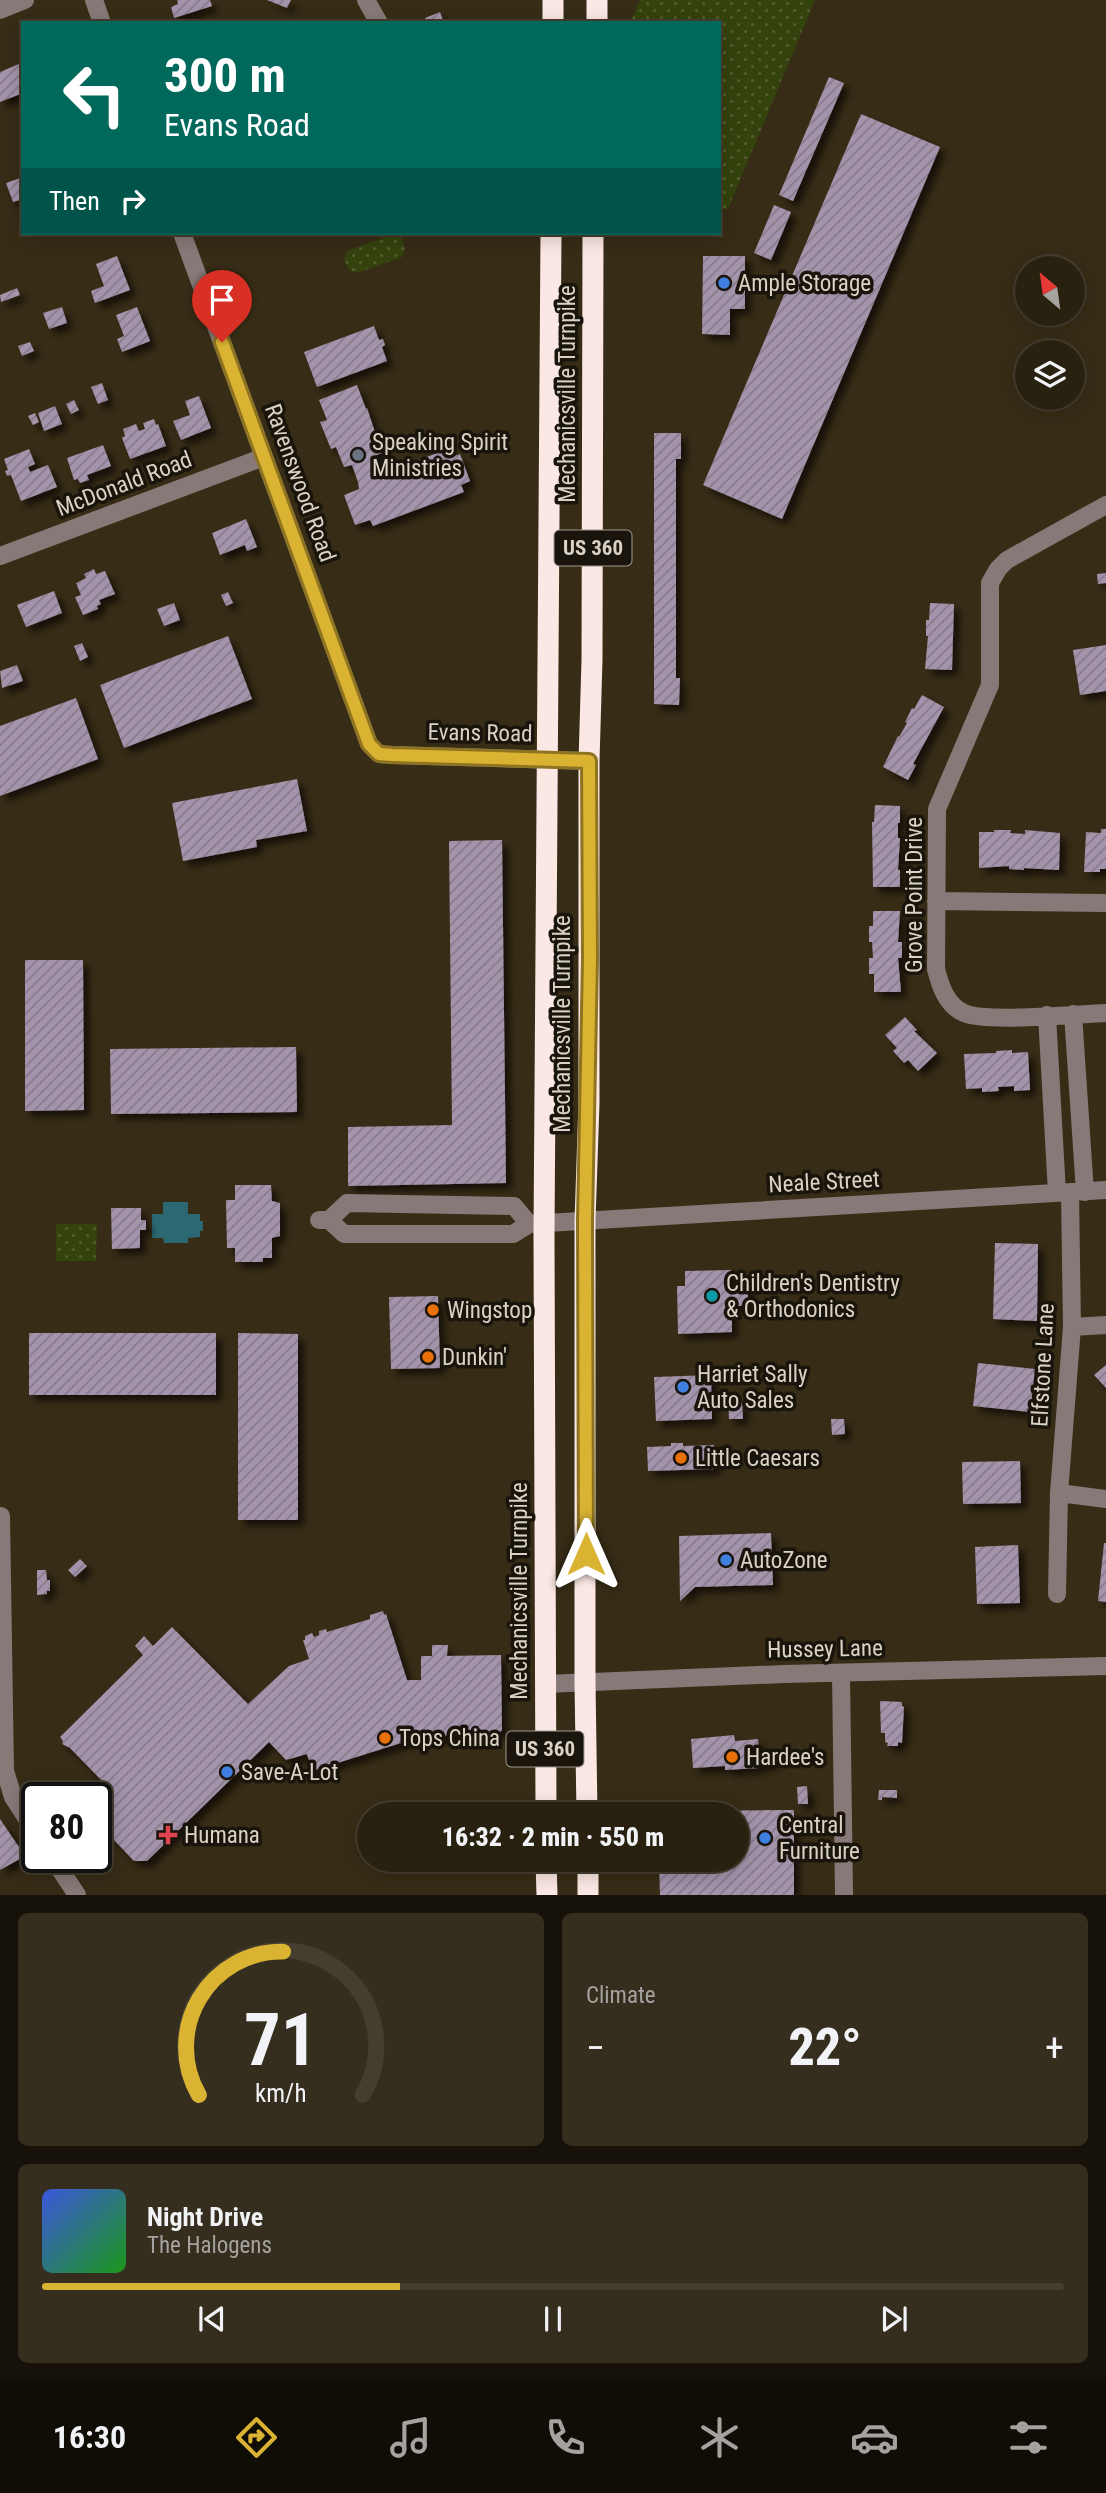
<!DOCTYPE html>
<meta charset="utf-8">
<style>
body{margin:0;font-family:"Roboto Condensed",sans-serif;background:#352e1e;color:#f1f3f6;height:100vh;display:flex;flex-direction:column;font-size:26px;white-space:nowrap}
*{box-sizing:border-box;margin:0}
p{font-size:23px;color:#a5a39f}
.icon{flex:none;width:38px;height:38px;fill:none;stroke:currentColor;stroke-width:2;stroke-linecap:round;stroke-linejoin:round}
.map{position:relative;height:1895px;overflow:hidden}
.drawer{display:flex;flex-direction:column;gap:18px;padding:18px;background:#171209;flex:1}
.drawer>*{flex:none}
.top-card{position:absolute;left:21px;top:21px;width:700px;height:214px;border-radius:0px;box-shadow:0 4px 18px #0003,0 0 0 2px #453e30;background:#00695c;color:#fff;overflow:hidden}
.needle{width:46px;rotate:331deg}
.fabs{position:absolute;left:1015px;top:256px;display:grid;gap:14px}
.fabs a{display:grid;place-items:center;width:70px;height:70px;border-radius:50%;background:#292110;box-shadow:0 4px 18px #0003,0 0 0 2px #453e30;font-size:35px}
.speed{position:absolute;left:21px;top:1782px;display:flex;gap:14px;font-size:35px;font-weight:700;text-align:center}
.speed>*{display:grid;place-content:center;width:91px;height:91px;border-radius:50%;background:#292110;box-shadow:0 4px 18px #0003,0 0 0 2px #453e30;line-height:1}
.speed .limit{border:4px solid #111;border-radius:10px;background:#fff;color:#111}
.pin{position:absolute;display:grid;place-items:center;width:60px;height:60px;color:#fff;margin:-72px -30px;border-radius:50% 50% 50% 0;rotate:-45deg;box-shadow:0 0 7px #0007}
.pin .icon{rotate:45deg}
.me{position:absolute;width:77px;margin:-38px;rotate:0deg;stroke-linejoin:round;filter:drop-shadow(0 0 5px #0008)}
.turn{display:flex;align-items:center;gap:24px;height:147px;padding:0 28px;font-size:32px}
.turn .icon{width:91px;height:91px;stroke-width:2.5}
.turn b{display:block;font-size:49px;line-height:60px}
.then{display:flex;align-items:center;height:66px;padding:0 28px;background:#0003;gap:14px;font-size:26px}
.big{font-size:52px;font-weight:800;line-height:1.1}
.drawer .card{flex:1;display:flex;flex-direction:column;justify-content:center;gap:10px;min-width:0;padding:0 24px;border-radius:10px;background:#352e1e}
.drawer .dial{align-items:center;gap:0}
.dial svg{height:182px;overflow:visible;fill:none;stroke:#453e30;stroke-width:7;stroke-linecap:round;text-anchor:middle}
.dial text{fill:#f1f3f6;stroke:none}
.song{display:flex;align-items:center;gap:21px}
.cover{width:84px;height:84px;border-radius:10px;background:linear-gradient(135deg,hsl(230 70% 55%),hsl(120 70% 35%))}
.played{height:7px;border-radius:4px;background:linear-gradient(90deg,#dab333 35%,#453e30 35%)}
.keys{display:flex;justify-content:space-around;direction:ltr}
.heat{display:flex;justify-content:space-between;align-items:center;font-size:38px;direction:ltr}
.drawer .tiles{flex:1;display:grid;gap:18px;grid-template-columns:1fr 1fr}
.card:last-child{grid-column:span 2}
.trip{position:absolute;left:357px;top:1802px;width:392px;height:70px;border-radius:35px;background:#292110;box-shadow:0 4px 18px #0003,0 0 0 2px #453e30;font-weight:800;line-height:70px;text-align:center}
.dock{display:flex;height:112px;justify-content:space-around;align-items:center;background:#100d06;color:#a5a39f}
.dock .icon{width:49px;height:49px}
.dock .current{color:#dab333}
.dock b{font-size:32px;color:#f1f3f6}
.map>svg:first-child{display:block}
</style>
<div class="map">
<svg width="1106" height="1895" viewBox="0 0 1106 1895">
<defs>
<pattern id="park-dots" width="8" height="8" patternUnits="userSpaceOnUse" patternTransform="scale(1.75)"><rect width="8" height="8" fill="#34430d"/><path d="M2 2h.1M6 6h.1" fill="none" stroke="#515d2f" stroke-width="1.8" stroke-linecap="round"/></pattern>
<pattern id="building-hatch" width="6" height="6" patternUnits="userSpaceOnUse" patternTransform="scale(1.75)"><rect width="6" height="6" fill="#a394ac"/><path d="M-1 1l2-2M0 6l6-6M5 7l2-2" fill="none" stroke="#867a8a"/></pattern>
<filter id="shadow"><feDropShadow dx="6" dy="6" stdDeviation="3.5" flood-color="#0009"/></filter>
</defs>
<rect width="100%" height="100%" fill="#372c16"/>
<path fill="url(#park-dots)" d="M640,0H815L728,209H719V23H616L631,21Z
M393,234L401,237L405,249L402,257L357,273L349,270L344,259L347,251Z
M56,1224H97L96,1261H56Z"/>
<path fill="#2b6872" d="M163,1202H188V1214H200V1221H203V1231H200V1237L188,1238V1243H164L163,1238H152V1214H163Z"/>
<path fill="url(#building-hatch)" filter="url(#shadow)" d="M177,0H210L212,6L174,18L171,7L178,4Z
M267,0H291L287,8Z
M440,12L444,23H427L425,18Z
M21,63L23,93L0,102V72Z
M829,77L844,83L793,201L779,195Z
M861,114L940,147L782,519L703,485Z
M23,177V199L13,202L6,183Z
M774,205L791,212L771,260L754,253Z
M117,256L130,290L95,303L91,291L104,286L96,264Z
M703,256H745V309H730V335L702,334Z
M17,288L20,295L1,302L0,295Z
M62,307L67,323L49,329L43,313Z
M137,307L150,341L122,352L117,339L124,336L116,315Z
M374,326L379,340L383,339L385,345L382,347L387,361L317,387L304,352Z
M30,342L34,351L22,356L18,346Z
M102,383L108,400L98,404L91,387Z
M357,385L366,409L367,408L382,453L374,456L381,474L448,449L451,457L460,454L470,481L461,485L464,492L373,526L370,520L355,525L344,495L359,489L358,482L352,465L344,467L336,447L331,449L320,422L327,420L319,400Z
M199,396L211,428L181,440L173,421L190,415L185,401Z
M74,400L79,410L71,414L66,404Z
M55,406L62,424L44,431L38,413Z
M35,413L39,422L33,425L28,416Z
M154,419L156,425L158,424L166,446L130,459L122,438L125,436L123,429L136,424L139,431L145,429L143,423Z
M654,433H681V459H676V678H680L679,705L654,704Z
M103,445L111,466L87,475L89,480L80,483L78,479L74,480L67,458Z
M29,449L35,464L28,467L30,472L48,465L57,487L21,501L11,475L7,476L5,471L8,470L4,459Z
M246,519L257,547L247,551L245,545L220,555L212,533Z
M94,569L96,574L105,571L115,594L99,600L101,604L97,606L98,609L83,615L75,597L81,595L76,583L86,578L84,574Z
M1106,573V583L1098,584L1097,574Z
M54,591L62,613L26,627L17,605Z
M228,592L233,603L226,606L221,595Z
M174,603L180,620L164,626L157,609Z
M930,603L954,604L952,670L925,669L928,636H926V620H929Z
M228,636L252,699L124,748L100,685Z
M82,643L88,657L80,661L74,646Z
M1106,645V691L1080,695L1073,650Z
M17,665L23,681L2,688L0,671Z
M922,695L944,707L913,764L916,765L908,780L883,767L898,736L899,737L907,723L905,722L912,708L914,709Z
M76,698L98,759L0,796V726Z
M297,779L307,831L256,840L257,847L183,861L172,803Z
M875,805L900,806V823H898V838H900L898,870H900V887H873L872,822H874Z
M1101,829H1106V869H1100V872H1084L1086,832L1101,833Z
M994,830H1011L1010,833L1025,834V830L1060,833L1059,870L1024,868V870L1009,869V866L979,868V832H994Z
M502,840L506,1183L348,1186V1127L452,1125L449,841Z
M873,911H900L898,942H902V958H898L901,992H874V974H869V958H873L872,942H869V926H873Z
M25,960H83L84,1110L25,1111Z
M905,1017L917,1030L914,1031L937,1053L918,1071L908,1060L904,1063L893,1051L897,1048L885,1035Z
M296,1047L297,1112L111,1114L110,1049Z
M1012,1050V1053L1028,1052L1030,1090L1014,1091V1086L998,1087L999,1091L982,1092V1088L966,1089L964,1054L996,1053V1051Z
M235,1185H271L272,1201L280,1203V1236L272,1238V1258H263V1262H235V1248H227L226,1200H235Z
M111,1208H141V1220H146V1230H140V1248L112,1249Z
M995,1243L1038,1244L1037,1321L993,1319Z
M731,1270V1284H748V1306H732V1332L678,1334L677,1286H685V1271Z
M438,1296L440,1368L391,1369L389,1297Z
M29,1333H216V1395H29Z
M238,1333L298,1334V1520H238Z
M978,1363L1035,1369L1030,1412L973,1406Z
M1106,1365V1388L1094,1375Z
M711,1375L712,1419L656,1421L654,1377Z
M728,1402H742L743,1419H729Z
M831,1419H844L845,1434L832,1435Z
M671,1443H683V1446L714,1445L715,1469L648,1471L647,1447L671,1446Z
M1020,1461L1021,1503L963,1504L962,1462Z
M771,1533L773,1585L695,1587L680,1601L679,1536Z
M1104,1543H1106V1602L1098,1601Z
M1018,1545L1020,1603L977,1604L975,1547Z
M80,1559L87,1566L75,1577L68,1570Z
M37,1570H46L47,1580H50V1591H47V1594L37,1595Z
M383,1611L384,1615L386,1614L407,1680H421V1656H432V1645H448L447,1656L501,1655L502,1730L497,1735L423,1736L312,1771L307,1754L286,1760L269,1742L147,1861H134L96,1821V1795L102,1801L112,1791L70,1748L62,1744L63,1741L60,1737L143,1655L135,1646L144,1636L153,1646L172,1627L248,1704L289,1666L309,1659L303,1640H305V1636L312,1633L314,1637L319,1635V1631L326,1629L327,1632L370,1619V1615Z
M880,1701L902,1702V1706L904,1707L902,1743L898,1742V1746H887L888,1743L885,1742V1733H881Z
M734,1735L735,1741L758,1739L759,1751L771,1750L772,1764L759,1765V1768L725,1770V1766L693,1768L691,1739Z
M807,1786L808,1804H798L797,1787Z
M879,1790H897V1798L882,1797V1800H878Z
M794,1810V1895H660L659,1860H737V1815H659V1811Z
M0,1819L25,1856L0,1870Z"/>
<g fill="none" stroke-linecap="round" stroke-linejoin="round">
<path stroke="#877977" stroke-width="18" d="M94,0L102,23
M366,0L379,23
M0,10L25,0
M182,233L369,744L379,754L392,755L589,761
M1106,505L1007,560L998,569L990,583V685L937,809L936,969C940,985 946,1005 964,1013C987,1023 1077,1014 1106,1013
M0,556L264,457
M936,901L1106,903
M1073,1014L1085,1192
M1047,1015L1057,1193
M1070,1193L1072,1327L1059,1493L1106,1499
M319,1220H329L344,1234H513L529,1224L1106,1190
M329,1220L347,1203L514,1206L529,1224
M1072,1327L1106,1325
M1,1516L5,1771L13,1797L37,1834
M1057,1594L1059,1493
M841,1673L844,1895
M545,1684L784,1674L1106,1666
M52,1857L77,1895"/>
<path stroke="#fbe7e3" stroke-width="21" d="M553,0V23
M597,23V0
M546,1815L544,1234L551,233
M587,1815L585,1682V1221L589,1103V761L592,660L593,233
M546,1860L547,1895
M588,1860V1895"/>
</g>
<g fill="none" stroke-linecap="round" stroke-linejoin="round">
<g stroke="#8e7421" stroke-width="18">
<path id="route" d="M222,342L369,744L379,754L392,755L589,761L590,959L585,1221L586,1554"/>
</g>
<use href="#route" stroke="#dab333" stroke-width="12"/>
</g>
<g fill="#3f7fe0" stroke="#1a150c" stroke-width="2.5">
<circle cx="724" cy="283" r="7"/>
<circle cx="683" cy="1387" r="7"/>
<circle cx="726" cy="1560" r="7"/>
<circle cx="227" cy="1772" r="7"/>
<circle cx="765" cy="1838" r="7"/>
</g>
<circle fill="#6b7280" stroke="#1a150c" stroke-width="2.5" cx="358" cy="455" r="7"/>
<circle fill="#0f9aa8" stroke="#1a150c" stroke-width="2.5" cx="712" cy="1296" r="7"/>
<g fill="#e8710a" stroke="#1a150c" stroke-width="2.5">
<circle cx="433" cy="1310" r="7"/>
<circle cx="428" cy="1357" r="7"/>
<circle cx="681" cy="1458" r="7"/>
<circle cx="385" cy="1738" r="7"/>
<circle cx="732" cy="1757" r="7"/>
</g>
<path fill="#e0444e" stroke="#1a150c" stroke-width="2.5" d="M164.5 1824.5h7v7h7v7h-7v7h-7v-7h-7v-7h7z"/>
<g text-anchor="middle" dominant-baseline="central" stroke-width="7" stroke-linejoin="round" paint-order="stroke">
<g fill="#1a150c" stroke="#a0998e" stroke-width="2">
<rect x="554.5" y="530.5" width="77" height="35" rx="5"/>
<rect x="506.5" y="1731.5" width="77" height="35" rx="5"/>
</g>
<g font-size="21" font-weight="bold" fill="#d9d2c5">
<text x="593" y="548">US 360</text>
<text x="545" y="1749">US 360</text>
</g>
<g font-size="23" fill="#d9d2c5" stroke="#1a150c" text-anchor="start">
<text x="738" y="283">Ample Storage</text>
<text x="372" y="442">Speaking Spirit<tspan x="372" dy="26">Ministries</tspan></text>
<text x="726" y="1283">Children's Dentistry<tspan x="726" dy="26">&amp; Orthodonics</tspan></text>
<text x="447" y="1310">Wingstop</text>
<text x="442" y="1357">Dunkin'</text>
<text x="697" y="1374">Harriet Sally<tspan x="697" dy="26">Auto Sales</tspan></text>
<text x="695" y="1458">Little Caesars</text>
<text x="740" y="1560">AutoZone</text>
<text x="399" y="1738">Tops China</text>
<text x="746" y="1757">Hardee's</text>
<text x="241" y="1772">Save-A-Lot</text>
<text x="779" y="1825">Central<tspan x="779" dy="26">Furniture</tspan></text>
<text x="184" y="1835">Humana</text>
</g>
<g font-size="23" fill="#d9d2c5" stroke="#1a150c">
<text transform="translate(567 394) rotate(-90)">Mechanicsville Turnpike</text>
<text transform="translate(300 483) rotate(70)">Ravenswood Road</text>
<text transform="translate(124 484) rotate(-21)">McDonald Road</text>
<text transform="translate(480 733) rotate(1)">Evans Road</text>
<text transform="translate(914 895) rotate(-90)">Grove Point Drive</text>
<text transform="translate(562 1024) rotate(-90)">Mechanicsville Turnpike</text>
<text transform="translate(824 1182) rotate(-3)">Neale Street</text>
<text transform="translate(1043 1365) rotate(-87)">Elfstone Lane</text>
<text transform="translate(519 1591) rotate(-90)">Mechanicsville Turnpike</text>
<text transform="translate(825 1649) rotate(-1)">Hussey Lane</text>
</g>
</g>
</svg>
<div class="fabs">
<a><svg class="needle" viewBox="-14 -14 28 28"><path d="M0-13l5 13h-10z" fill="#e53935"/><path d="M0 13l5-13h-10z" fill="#a5a39f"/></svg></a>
<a><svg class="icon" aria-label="layers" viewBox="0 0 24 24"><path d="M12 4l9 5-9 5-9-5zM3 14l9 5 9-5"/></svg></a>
</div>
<div class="speed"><div class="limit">80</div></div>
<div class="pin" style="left:222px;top:342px;background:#d93025"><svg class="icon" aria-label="arrive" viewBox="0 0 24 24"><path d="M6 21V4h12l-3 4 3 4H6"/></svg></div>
<svg class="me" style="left:586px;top:1554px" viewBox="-20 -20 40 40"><path d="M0-17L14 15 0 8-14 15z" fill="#dab333" stroke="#fff" stroke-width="4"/></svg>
<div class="trip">16:32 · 2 min · 550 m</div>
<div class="top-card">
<div class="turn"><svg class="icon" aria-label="left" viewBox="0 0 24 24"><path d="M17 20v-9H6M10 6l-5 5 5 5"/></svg><div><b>300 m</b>Evans Road</div></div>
<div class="then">Then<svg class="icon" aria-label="right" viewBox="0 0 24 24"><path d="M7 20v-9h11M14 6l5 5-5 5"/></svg></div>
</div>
</div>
<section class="drawer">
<div class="tiles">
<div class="card dial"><svg viewBox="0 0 100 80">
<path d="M14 69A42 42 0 1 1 86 69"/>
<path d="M14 69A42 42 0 0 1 51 6" stroke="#dab333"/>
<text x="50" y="56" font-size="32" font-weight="700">71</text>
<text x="50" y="72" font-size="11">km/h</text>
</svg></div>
<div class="card"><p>Climate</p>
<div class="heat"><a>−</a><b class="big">22°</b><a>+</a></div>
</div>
<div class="card">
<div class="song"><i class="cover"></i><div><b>Night Drive</b><p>The Halogens</p></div></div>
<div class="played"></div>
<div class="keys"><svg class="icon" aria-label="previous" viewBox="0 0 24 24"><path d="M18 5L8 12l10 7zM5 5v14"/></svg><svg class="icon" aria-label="pause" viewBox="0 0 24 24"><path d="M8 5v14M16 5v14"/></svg><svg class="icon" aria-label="next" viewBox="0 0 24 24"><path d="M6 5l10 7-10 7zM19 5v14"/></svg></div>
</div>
</div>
</section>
<nav class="dock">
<b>16:30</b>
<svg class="icon current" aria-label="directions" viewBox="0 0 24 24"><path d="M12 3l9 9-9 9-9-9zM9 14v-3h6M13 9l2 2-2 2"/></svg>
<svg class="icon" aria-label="music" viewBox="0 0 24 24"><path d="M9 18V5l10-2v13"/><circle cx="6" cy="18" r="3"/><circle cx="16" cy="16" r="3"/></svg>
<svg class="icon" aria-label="phone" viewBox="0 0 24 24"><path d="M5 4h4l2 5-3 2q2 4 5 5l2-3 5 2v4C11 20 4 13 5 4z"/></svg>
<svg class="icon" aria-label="climate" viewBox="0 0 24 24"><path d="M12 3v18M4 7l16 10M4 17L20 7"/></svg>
<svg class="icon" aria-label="car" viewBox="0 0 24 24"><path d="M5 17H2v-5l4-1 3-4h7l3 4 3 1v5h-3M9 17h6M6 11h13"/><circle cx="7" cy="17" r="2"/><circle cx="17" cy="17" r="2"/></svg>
<svg class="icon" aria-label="filters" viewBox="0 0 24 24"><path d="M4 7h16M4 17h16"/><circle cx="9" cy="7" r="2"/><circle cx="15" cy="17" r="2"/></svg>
</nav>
